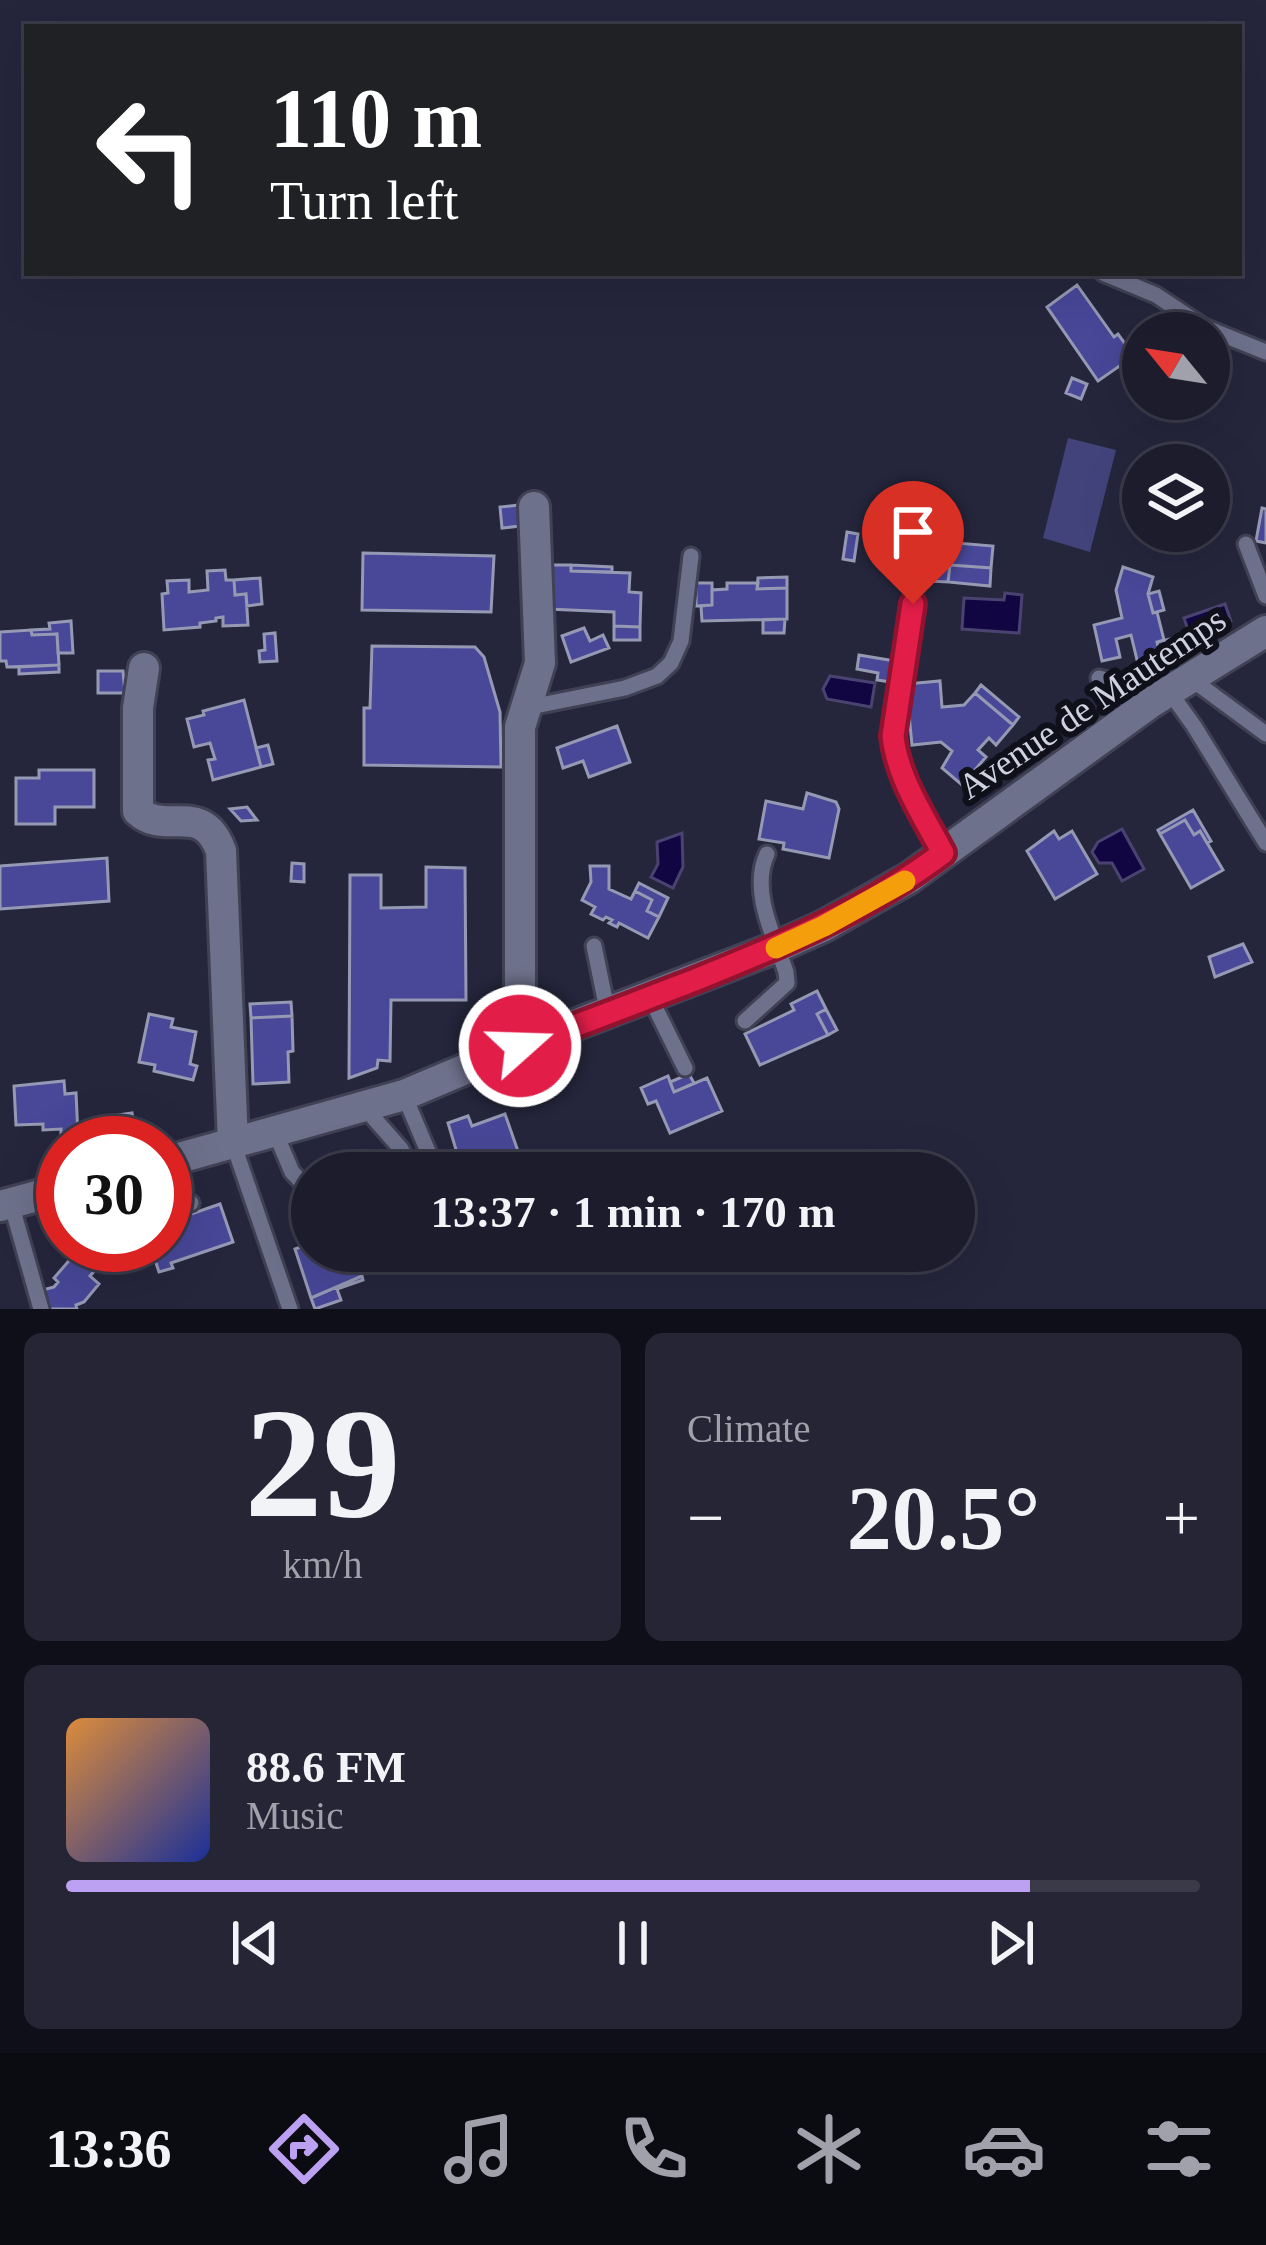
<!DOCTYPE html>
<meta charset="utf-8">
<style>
body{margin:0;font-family:"Times New Roman",serif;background:#252535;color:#f1f3f6;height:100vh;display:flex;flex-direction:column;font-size:45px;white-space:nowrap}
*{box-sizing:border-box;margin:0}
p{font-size:39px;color:#a0a1aa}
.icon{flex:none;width:66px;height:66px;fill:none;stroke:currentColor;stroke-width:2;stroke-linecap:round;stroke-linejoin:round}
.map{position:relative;height:1309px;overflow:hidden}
.drawer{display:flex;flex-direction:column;gap:24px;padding:24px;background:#0f0f19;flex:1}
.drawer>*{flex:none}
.guide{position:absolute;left:24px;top:24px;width:1218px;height:252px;border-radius:0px;box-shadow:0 12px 48px #0002,0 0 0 3px #3a3a49;background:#202124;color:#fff;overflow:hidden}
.needle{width:78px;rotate:300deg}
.fabs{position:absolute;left:1122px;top:312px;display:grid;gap:24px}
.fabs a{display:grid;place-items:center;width:108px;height:108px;border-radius:50%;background:#1c1c2d;box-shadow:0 12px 48px #0002,0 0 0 3px #3a3a49;font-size:60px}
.speed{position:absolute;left:36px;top:1116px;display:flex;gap:24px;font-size:60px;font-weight:700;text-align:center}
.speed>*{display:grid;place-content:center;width:156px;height:156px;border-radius:50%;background:#1c1c2d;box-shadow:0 12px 48px #0002,0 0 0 3px #3a3a49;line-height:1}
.speed .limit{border:18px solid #d22;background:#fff;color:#111}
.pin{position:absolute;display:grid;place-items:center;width:102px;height:102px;color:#fff;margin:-123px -51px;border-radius:50% 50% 50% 0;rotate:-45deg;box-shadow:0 0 12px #0007}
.pin .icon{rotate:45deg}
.me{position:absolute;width:132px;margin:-66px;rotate:70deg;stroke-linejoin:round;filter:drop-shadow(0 0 9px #0008)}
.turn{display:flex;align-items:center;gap:42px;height:252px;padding:0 48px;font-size:54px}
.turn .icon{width:156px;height:156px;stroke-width:2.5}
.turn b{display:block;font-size:84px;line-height:102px}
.big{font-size:90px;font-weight:700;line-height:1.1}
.drawer .card{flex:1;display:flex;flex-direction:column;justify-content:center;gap:18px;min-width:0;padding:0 42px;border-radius:18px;background:#252535}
.drawer .dial{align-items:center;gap:0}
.dial b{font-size:156px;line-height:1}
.song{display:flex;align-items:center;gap:36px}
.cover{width:144px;height:144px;border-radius:18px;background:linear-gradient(135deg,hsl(30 70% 55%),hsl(230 70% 35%))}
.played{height:12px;border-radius:6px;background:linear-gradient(90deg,#bca0f2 85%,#3a3a49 85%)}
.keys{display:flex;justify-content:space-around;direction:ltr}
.heat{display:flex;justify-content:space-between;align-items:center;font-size:66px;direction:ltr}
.drawer .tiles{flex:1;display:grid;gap:24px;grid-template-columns:1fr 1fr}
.card:last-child{grid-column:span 2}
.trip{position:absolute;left:291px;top:1152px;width:684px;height:120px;border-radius:60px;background:#1c1c2d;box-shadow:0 12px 48px #0002,0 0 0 3px #3a3a49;font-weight:700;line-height:120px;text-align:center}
.menu{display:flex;height:192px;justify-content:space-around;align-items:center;background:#0b0b12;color:#a0a1aa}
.menu .icon{width:84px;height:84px}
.menu .selected{color:#bca0f2}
.menu b{font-size:54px;color:#f1f3f6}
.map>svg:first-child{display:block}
</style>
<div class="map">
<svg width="1266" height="1309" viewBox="0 0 1266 1309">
<rect width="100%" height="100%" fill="#25263c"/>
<path fill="#41437a" d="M1068,438L1116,450L1090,552L1043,538Z"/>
<path fill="#110641" stroke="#4a4371" stroke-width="3" d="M1005,593L1022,595L1019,633L962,629L964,598L1004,600Z
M1225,604L1231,621L1213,632L1191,639L1184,618Z
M830,676L875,683L871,707L827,699L823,689Z
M1122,829L1144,869L1122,881L1112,863H1099L1092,852L1098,842Z
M682,833L683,867L673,888L651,877L658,864L657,842Z"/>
<path fill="#484798" stroke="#9699b4" stroke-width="3" d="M1077,285L1114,337L1118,334L1134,356L1098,381L1047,307Z
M1072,378L1087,384L1081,399L1066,393Z
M519,505L521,526L502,528L500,507Z
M1262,508L1266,509V543L1256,541Z
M847,532L858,534L854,561L843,559Z
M932,541L993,546L991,568L950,565L948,582L929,581Z
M363,553L494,556L491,612L362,610Z
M549,565H571V571L630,573L629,592L641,593L640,627L614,626V612L548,609Z
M571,565L612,567V572L571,571Z
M950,565L991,568L990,586L948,582Z
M1123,567L1153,577L1148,594L1153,613L1157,612L1164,640L1157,642L1161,659L1138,664L1131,635L1116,639L1120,657L1102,661L1094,625L1122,618L1116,590Z
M225,570L226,580H234L235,595L246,594L248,625L223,626V617L216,618V621L200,623V627L164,630L162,594L168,593L167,581L189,580V592L208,590L207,571Z
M787,577V588L757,589L758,578Z
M260,578L262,604L247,606L246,594L235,595L234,580Z
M696,583H712V605L696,606Z
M727,583H758L757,589L787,588V619L702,621L701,606L712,605V590L727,589Z
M1159,591L1164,610L1153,613L1148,594Z
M785,619L784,633H763V620Z
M71,621L73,653H58L57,634L32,635L31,630L50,629L49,623Z
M614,626L640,627V640H614Z
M584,628L590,641L603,635L609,648L571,662L562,636Z
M31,630L32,635L57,634L59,665L7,667L6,661H0V632Z
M275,633L277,661L260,662L259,651L265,650L264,634Z
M1170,639L1174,656L1161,659L1157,642Z
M372,646L475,647L484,657L500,712L501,767L364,765V708H370Z
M859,655L895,661L891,682L877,680L878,673L857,669Z
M59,665V672L19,674V667Z
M98,671H123L125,693H98Z
M940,681L942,707L964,705L975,693L1013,725L996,745L989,738L978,750L986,757L962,785L942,768L952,751L941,742L912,745L906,684Z
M981,685L1019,717L1013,725L975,693Z
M244,700L261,767L213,780L208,760L215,759L210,743L194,747L187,719L204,715L203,711Z
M617,726L630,762L589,777L583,761L563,768L557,748Z
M268,745L273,764L261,767L256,748Z
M39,770H94V807H55V824H16V778H39Z
M807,793L836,802L839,809L829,858L783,849L784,843L759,839L766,801L803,809Z
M247,807L257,820L241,821L230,809Z
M1193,810L1211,841L1207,843L1200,831L1194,835L1185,820L1160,834L1158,830Z
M1185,820L1194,835L1200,831L1223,870L1191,888L1160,834Z
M1054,831L1059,839L1072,831L1097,874L1055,899L1027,851Z
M107,858L109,901L0,909V866Z
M292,863L304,864V882L291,881Z
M590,866H609V889L631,899L635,891L652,900L647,911L659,917L648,938L619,923L617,927L609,923L612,920L606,917L603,920L591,914L595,907L582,900L591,882Z
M426,867L465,868L466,1000H391L390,1061L378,1060L377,1068L349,1078L350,875H381V908L426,907Z
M639,883L668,898L659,917L647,911L652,900L635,891Z
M1243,944L1252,962L1215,977L1209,957Z
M817,991L826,1009L817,1014L828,1035L760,1065L745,1034L794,1010L791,1004Z
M291,1002L292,1016L251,1018L250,1004Z
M826,1009L837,1030L828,1035L817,1014Z
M149,1014L173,1019L171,1027L196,1032L190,1064L197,1066L193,1080L154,1071L155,1065L139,1062Z
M292,1016L293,1051L288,1052L289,1082L253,1084L251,1018Z
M689,1074L694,1083L674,1092L670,1082Z
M668,1076L674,1092L707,1078L722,1111L670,1133L656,1101L648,1104L641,1088Z
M64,1081L65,1094L76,1093L78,1135L61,1136V1129L43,1130V1124L16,1125L14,1086Z
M132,1113L134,1126L114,1130L111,1116Z
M505,1114L519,1154L463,1173L448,1123L468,1116L472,1126Z
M220,1204L233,1242L171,1263L173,1268L159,1272L150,1245H165V1223Z
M312,1243V1251H354L362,1276L311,1298L295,1249Z
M79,1245H108L113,1262L98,1267L90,1276L99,1284L84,1302L76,1305L77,1309H45L39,1291L54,1287L58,1282L54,1278L80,1248Z
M112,1245H135L139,1258L119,1264Z
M362,1276L363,1280L337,1289L341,1300L315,1309L311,1298Z"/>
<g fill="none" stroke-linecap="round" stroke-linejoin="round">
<g stroke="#404154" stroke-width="21">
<path id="service" d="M1103,273L1156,295L1204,327L1266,352
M1246,544L1266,596
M913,604L893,736C896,777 924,817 943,853
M1099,678L1133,687L1150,703
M1190,678L1266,734
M1169,691L1194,726L1266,843
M525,708L625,688L657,676L671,663L681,641L691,556
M594,946L608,1014
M650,997L685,1068
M745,1021L787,983L786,972C774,937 750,890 767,854
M404,1095L435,1168L444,1172
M365,1108L401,1149L413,1173
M275,1132L292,1172L312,1193
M233,1143L290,1309
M11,1203L41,1309
M165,1208L191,1203"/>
</g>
<g stroke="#404154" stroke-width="36">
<path id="minor" d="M144,668L138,708V811C166,837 202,799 221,851L233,1143
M520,1046V727L540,663L534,507
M165,1162L404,1095L520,1046L777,947L824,926L909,878L1150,703L1266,631
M0,1206L63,1189"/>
</g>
<use href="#service" stroke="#6e718b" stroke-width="15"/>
<use href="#minor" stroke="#6e718b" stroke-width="30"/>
</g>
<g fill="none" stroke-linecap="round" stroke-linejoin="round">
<g stroke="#92132f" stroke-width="30">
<path id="route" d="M520,1046C579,1025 637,1002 695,980C782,945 867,910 943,853C924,817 897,777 893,736L913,604"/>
</g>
<use href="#route" stroke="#e11d48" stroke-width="21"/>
<path stroke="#f59e0b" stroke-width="21" d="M776,948L824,926L905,881"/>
</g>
<g text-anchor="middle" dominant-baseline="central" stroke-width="12" stroke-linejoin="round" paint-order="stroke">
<g font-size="36" fill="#cfd1e0" stroke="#10101a">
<text transform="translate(1092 703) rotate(-34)">Avenue de Mautemps</text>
</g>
</g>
</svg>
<div class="fabs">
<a><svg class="needle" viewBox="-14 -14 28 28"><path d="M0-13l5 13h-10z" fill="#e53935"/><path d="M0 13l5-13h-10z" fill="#a0a1aa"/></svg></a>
<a><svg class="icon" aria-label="layers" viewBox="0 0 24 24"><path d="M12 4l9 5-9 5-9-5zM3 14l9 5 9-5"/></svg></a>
</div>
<div class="speed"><div class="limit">30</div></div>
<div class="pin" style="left:913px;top:604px;background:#d93025"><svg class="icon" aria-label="arrive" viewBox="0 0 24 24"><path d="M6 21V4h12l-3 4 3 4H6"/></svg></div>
<svg class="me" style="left:520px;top:1046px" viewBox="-20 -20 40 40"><circle r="17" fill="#e11d48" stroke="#fff" stroke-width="3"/><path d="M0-11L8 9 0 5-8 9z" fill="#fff"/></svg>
<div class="trip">13:37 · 1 min · 170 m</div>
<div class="guide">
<div class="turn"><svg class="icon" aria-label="left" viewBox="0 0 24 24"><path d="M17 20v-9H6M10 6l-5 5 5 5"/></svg><div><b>110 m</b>Turn left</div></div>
</div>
</div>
<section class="drawer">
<div class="tiles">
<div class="card dial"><b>29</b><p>km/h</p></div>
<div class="card"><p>Climate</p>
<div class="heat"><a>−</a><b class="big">20.5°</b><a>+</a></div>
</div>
<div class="card">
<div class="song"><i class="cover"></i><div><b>88.6 FM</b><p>Music</p></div></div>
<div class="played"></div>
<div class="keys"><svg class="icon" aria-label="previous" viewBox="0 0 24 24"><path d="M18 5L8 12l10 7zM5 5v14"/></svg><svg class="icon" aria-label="pause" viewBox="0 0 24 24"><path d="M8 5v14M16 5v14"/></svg><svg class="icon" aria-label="next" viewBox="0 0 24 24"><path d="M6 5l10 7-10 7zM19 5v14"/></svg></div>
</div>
</div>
</section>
<nav class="menu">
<b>13:36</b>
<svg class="icon selected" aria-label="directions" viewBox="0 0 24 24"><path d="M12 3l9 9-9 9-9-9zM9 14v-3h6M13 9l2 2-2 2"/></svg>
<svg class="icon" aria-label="music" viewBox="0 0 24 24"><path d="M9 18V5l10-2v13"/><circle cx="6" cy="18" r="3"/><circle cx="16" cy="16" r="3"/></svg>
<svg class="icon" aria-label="phone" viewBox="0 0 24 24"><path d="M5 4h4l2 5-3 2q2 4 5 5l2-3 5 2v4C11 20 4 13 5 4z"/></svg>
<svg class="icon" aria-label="climate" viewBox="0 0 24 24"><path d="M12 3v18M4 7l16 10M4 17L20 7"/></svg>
<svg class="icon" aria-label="car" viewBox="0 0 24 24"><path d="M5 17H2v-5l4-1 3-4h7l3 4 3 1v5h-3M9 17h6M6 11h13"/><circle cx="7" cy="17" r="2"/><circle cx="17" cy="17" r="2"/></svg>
<svg class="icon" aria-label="filters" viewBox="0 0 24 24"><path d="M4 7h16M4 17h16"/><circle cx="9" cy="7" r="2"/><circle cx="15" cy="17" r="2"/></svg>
</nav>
